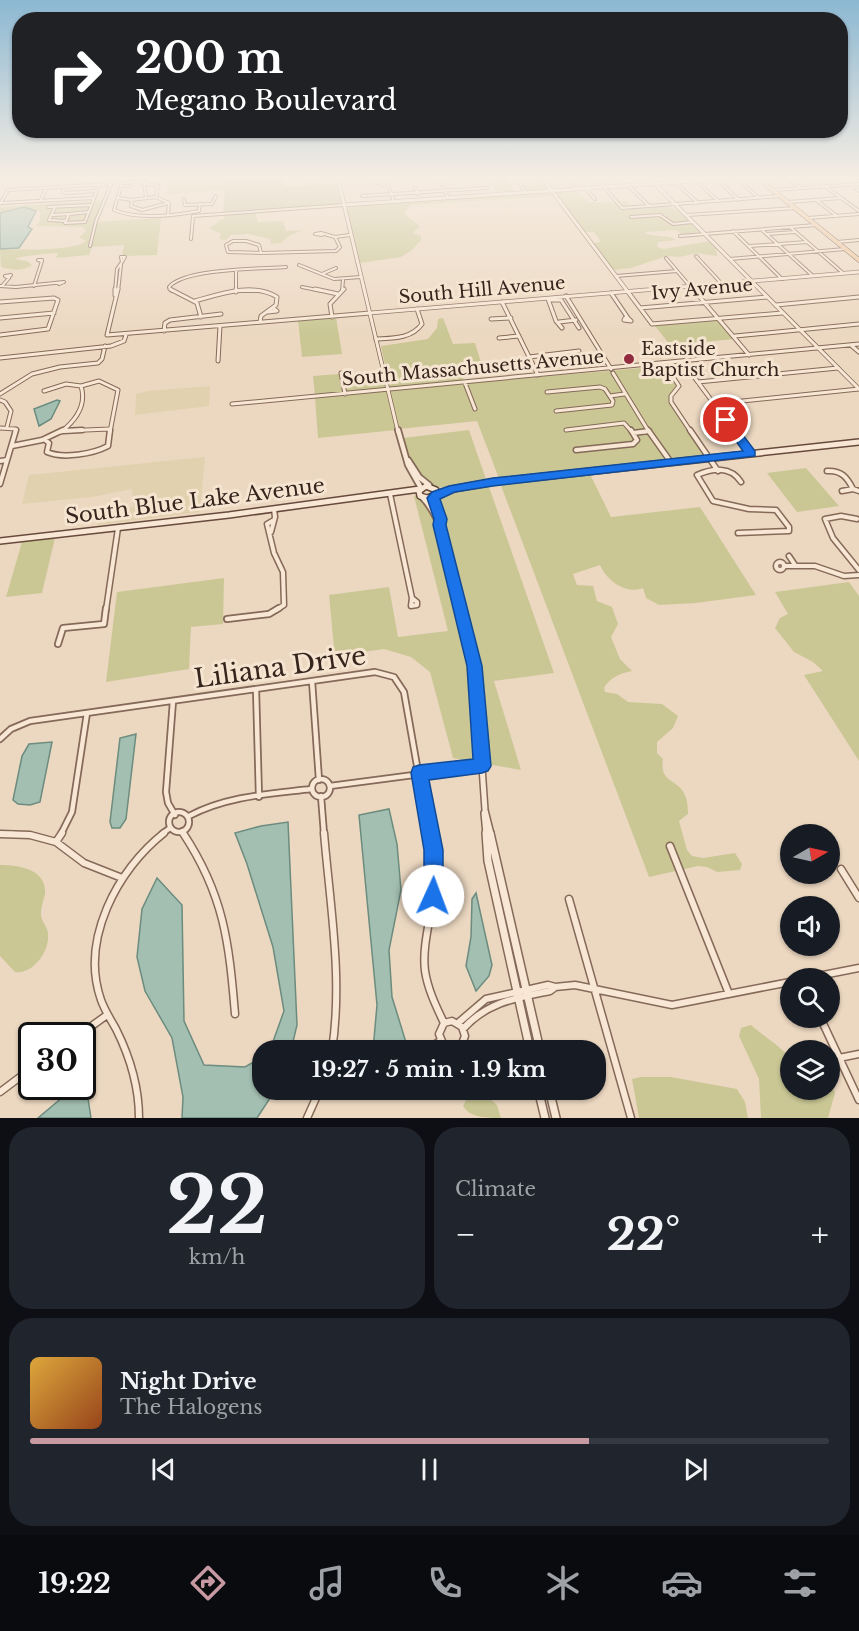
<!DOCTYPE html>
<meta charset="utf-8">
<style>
body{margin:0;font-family:"Libre Baskerville",serif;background:#20242c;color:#f1f3f6;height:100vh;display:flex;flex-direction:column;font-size:22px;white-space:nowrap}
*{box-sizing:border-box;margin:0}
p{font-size:20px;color:#9ea1a6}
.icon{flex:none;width:33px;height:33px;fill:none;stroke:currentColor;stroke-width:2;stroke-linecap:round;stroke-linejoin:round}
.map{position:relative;height:1118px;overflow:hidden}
.details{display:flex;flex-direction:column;gap:9px;padding:9px;background:#0d0f14;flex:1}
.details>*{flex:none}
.guide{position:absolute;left:12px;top:12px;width:836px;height:126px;border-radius:24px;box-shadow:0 2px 4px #0004;background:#202124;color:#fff;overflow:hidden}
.needle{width:39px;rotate:81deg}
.buttons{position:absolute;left:780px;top:824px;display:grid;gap:12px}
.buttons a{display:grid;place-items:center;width:60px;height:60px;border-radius:50%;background:#171b24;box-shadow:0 2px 4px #0004;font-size:30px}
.speed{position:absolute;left:18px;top:1022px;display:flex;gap:12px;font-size:30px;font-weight:700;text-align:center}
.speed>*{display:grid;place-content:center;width:78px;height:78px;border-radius:50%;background:#171b24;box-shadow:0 2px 4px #0004;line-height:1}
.speed .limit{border:3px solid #111;border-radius:9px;background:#fff;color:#111}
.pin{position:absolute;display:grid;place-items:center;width:51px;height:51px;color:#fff;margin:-26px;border:3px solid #fff;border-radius:50%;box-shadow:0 2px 6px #0007}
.me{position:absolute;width:66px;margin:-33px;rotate:2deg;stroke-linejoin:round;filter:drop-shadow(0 0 4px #0008)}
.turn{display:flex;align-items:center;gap:21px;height:126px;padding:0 24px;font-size:27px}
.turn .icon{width:78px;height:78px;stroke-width:2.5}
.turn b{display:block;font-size:42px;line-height:51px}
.big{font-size:45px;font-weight:700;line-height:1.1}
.details .widget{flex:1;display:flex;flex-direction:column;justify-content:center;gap:9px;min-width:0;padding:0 21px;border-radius:24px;background:#20242c}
.details .dial{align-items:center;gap:0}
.dial b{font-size:78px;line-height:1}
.song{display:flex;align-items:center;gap:18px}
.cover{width:72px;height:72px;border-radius:9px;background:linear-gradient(135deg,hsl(40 70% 55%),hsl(20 70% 35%))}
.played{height:6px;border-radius:3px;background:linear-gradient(90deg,#c699a3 70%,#363941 70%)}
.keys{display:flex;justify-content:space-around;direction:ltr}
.heat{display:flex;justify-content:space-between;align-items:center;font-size:33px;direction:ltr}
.details .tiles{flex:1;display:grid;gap:9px;grid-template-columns:1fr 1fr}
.widget:last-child{grid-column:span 2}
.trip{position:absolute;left:252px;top:1040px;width:354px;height:60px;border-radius:24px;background:#171b24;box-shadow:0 2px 4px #0004;font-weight:700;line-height:60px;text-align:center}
.tab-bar{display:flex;height:96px;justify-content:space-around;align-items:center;background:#090b0e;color:#9ea1a6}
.tab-bar .icon{width:42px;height:42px}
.tab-bar .on{color:#c699a3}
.tab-bar b{font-size:27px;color:#f1f3f6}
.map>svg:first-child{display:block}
</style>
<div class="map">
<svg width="859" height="1118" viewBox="0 0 859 1118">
<rect width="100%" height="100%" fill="#ecd8c1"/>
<path fill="#e2d1ae" d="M210,386L209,406L135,415L136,394L147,391Z
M205,457L200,512L98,525L95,520L101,510L133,507L132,489L92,497L22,504L29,475Z"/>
<path fill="#cac795" d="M169,179H226L225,190L166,194Z
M488,179H507L515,193H525L523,186L533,183L532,179H542L555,196L411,205L404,214L420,226L413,233L421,236V240L412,250L401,257L360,263L345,205L497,194Z
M553,191H576L588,202H615L622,208L617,201H626L633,208C672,206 672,202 701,231L684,235L675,230L646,232L645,233C655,238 668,234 676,240L658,242L657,247L664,249L710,241L716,248L717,256L696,253L680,257L667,256L631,268L612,270L593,243L601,242L594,232H584Z
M104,200L97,222L161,218L157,255L122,256L124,245L92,247L89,255L56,258L58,253C52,253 20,256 15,259L27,261L32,265C24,271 11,270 1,267L0,249C17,250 76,251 86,241L79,237L86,231L83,227L38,226L36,225L40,221V211L24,207L0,213V207L91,201L84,222L86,223L93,201Z
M255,211L258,222L283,221L286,231L303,230L289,236L281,243L271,244L270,239L249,234L231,235L226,240L219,239L221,234L209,228L224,218V214Z
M336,317L342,354L302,357L298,320Z
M443,318L453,344L475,343L483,369L461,371L464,382L390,389L381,346L428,339L437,328L438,319Z
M719,320L735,339L670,345L655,326Z
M665,366L678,386L670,396V402L708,457L671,460L612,373L623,393L611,395L606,388L599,386L546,392L600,388L604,389L612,401L610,404L555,412L613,405L615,401L612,396L624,395L646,430L634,432L624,423L564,429L624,424L635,440L632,443L575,450L634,444L638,440L635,434L648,432L668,461L500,481L477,421L399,429L389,391L464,384L474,410L477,409L467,383Z
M381,370L386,390L347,393L342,374Z
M339,374L344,394L315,396L313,376Z
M386,391L396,430L318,438L315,398Z
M469,430L487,482L417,490L403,438Z
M806,468L839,506L797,512L767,473Z
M589,472L611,517L700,507L756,595L696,603L659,605L646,598L643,588C626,595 606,580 600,565L573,574L577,585L593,586L597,601L612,607L618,624L611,637L620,659L632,671C621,673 609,678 604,688L605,692L617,694L628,702L662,704L678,716L673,728L657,742V753L663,759C658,790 689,773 688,814L679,821L687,850L692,856L703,858L735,853L742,864L740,870L717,872L707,867L698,866L649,877L500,483Z
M488,484L554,673L494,681L521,770L453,758L430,672L411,657L384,649L329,657L330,648L334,647L329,595L389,587L398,637L448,631L414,496Z
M55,538L42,593L6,597L22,542Z
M224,578L223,624L191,627L189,669L106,682L117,592Z
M849,582L859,596V761L804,675L823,671L813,662L794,652L775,628L780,618L788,614L775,592Z
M0,865C19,865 47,869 45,894C44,900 41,906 41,912C40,921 48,926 48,934C50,951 33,975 15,972L0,956Z
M751,1025C760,1034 787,1050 790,1060C793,1068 790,1081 790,1089H830V1080L835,1093L828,1118H761L759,1079L739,1036L741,1028Z
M641,1077H671L737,1089L745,1102L748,1118H639L632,1079Z
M474,1094L486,1095L497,1105L501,1118C486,1118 470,1118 463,1106L466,1100Z"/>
<path fill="#bfbd94" d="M226,179H283L285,187L336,184L341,204L223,212Z"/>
<path fill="#a3bfb2" stroke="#6b8c7e" stroke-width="1.5" d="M24,207L36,211L28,227L32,229L19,248L0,249V213Z
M57,400L60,401L51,419L39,426L34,409Z
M136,734L126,819L120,828H112L110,822L120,738Z
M52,742L40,802L30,805L18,804L13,800L22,756L29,744Z
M389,809L397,844L401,890L389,950L392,997L408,1049L373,1050L377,1005L359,815Z
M288,822L297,1025L291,1050H270L284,1011L273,947L247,864L235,833L261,826Z
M157,878L182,905L184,1021L204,1065L245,1067L262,1057V1089H276L257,1118H182L183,1097L172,1038L145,991L137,957L142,909Z
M476,893L492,965L489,976L476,991L466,966L471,937L472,899Z
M85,1079L91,1118H38L76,1086H82Z"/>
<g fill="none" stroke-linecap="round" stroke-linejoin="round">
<g stroke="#856959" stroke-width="4">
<path id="minor-far4" d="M310,179L311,185
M369,179L389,188L394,201
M440,179L448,198
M517,179L526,192
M569,179L576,189
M597,179L622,208L780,196
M716,179L739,200
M737,179L759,198
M788,179L801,188
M815,179L859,211
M144,181L122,183L114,210C139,220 173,216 199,211L200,204
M696,181L718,201
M144,182L146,198
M675,182L698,203
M143,183L158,186L156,197L169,203L168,214
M628,185L649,206
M851,185L859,191
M121,186H130
M65,187L63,192L66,193L96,191
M415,187L418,194
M585,188L595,199
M773,190L859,184
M362,196L487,188
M119,198L131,200L156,197
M133,199L131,206L142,210L168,203
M184,199L185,205L212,204L216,196
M41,200L46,188
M816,200L837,216
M788,202L841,198
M1,203L93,198
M0,204L8,190L111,184
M48,207L91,205
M69,214L89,212
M52,215L69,214L66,221L49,220L55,207
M687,215L795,208
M631,217L660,215L673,224L693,222
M808,218L859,214
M66,221L65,223L85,222L99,185
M790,227L843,273
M762,230L813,276
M733,231L782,279
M767,234L795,232
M322,235L315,234L321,233L335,237L350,235
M680,236L816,225
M191,239L193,216L344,205
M233,241H246L259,245L261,253L228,252L226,245Z
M837,242L859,240
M90,246L96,221L113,180
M750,246L807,242
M261,253L336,251L340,247L335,237
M696,256L721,283
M121,257H125L122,262Z
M666,258L694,291
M730,259L845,249
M299,265L334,279L361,277
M236,270V291
M322,274L336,268
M616,276L677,271
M0,286L16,287L64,282L59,284
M2,286L9,278L5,276L11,275L9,277
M34,286L42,261L38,260H42
M302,287L322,291
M115,291L117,269L122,262
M118,291L121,265
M172,291L169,287C184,268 261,269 286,267
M239,291H263
M342,291L343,280"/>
</g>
<g stroke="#856959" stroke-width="5">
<path id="minor-far3" d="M118,289L107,335L370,313
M170,289L197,303L201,317
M236,289V292
M315,289L338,294
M693,289L749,355
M628,292L652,324L782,313
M611,293L628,318
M115,295V289
M566,296L611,369
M548,299L556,321L562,328
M549,300H561L579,328
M195,301C220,294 253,282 277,297L276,305L261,316L260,322
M0,302L54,298L58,300L48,329L0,335
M502,302L538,375
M776,305L859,297
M640,308L767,297
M268,312L277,311L273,308
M332,317L330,304L344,289
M0,318L54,313
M625,318H628L631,321L624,320Z
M491,319L511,318
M559,322L576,320
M164,331L165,323L170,320L221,314
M735,336L859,324
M499,338L519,336
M376,339C393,338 411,339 422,324L417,309
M852,346L859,352
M529,357L579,351
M0,358L111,346L124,341L126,335
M218,361L220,326
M683,362L735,432
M665,364L679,386L671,396V402L691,432
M341,373L345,394
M613,373L649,432
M698,382L838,368
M465,383L475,409
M81,386L99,381L118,390L110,432
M44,391L66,384L81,386C87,405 75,421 61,432
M547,392L600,387L605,389L613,401L612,405L556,411
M0,394L32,374L60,367L98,363L102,359L105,346
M610,396L624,394
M0,400L5,402L11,411L7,427
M232,404L859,344
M714,404L859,389
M0,428L16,429L15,432
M566,430L624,423L632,432
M63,431L109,429
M644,432L649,431"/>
</g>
<g stroke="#856959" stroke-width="7">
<path id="minor-far2" d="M648,430L670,461
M690,430L718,471
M734,430L751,453
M63,431L82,430
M633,433L649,431
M45,440L49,443L47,452C63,459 93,454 108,446L110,430
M12,446L42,440L63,430
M576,450L633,444L637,440L631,430
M0,461L7,460
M827,471C841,470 847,477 853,489
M0,484L16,430
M842,491L853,489L859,491
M390,494L412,598
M857,519L841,516L825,519L833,538L859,570
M274,520L267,524L274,553L283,572L284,605L276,610
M271,532L275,517L274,509
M738,533L789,531V527L776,510L749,509L713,501L697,475C713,468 731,466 741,482
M789,556L795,565
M776 566a4 4 0 1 1 8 0a4 4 0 1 1-8 0Z
M784,566H815L844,576L859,575
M412,598L417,602V605L411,606Z
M106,610L118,528"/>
</g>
<g stroke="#856959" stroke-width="8">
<path id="minor-far1" d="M227,619L269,614L279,608
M58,644L63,628L104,624L106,608
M312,681L319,780
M256,689L259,797
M173,701L166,792L168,803L175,815
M0,739L11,729L30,721L375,672L394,677L404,692L429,834
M312 788a9 9 0 1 1 18 0a9 9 0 1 1-18 0Z
M330,786L482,766
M321,796L324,834
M169 822a10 10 0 1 1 20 0a10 10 0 1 1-20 0Z
M189,816C227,796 269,794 311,789
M182,831L184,834
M0,834H14
M61,834L72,812L87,713
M162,834L170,828"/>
</g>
<g stroke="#856959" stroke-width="9">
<path id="minor" d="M183,833C224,895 229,942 235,1014
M324,833C330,905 343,979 332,1050
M429,833C433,855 435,875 433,897C430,922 422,947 425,971C428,990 436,1006 444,1023
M0,834L30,835L56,842L84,863L122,878
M56,842L62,833
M670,846L729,994
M841,869L859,898
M569,899L631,1118
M808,978L859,968
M820,1017L859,1100
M458,1023L486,999L548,985L555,987L575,985L672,1005L790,982
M463,1029C487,1002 516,998 550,991L554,988
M79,1035L107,1015
M427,1050L440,1041
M452,1050L444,1046L439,1034L444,1023L452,1021L462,1027L465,1036L461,1046L453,1050
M839,1058L859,1054
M0,1092L32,1068
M139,1118C139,1087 130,1057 116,1029C111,1020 105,1011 101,1000C80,940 117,870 164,833
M307,1118L320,1089"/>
</g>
<g stroke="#856959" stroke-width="4.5">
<path id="tertiary-far3" d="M114,179H124
M338,179L398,432
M543,179L628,292
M650,179L859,389
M344,205L721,179
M370,313L859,272"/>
</g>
<g stroke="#856959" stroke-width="8">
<path id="tertiary-far2" d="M398,430L408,465L421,488
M408,460L419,477L429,485
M435,496L433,501L439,513L440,525
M422,497C447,522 452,575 461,610"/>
</g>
<g stroke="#856959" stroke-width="8">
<path id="tertiary-far1" d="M461,608L475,666L485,810L491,834
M484,813L486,834"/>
</g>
<g stroke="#856959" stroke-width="10">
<path id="tertiary" d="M486,833L488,861L530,1050
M490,833L540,1050
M538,1089L545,1118
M549,1089L556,1118"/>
</g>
<g stroke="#674a3c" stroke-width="8">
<path id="secondary" d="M426,486L436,490V495L427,498L420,496L419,491Z
M436,495L453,489L493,482L859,442
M0,541L229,515L420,489"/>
</g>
<g stroke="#53382d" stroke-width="5">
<path id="primary" d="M759,179L859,260"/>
</g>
<use href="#minor-far4" stroke="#f8e7d4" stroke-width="2"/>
<use href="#minor-far3" stroke="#f8e7d4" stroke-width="3"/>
<use href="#minor-far2" stroke="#f8e7d4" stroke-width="4"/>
<use href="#minor-far1" stroke="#f8e7d4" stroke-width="4.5"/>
<use href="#minor" stroke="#f8e7d4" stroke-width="6"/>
<use href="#tertiary-far3" stroke="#f8e7d4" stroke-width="3"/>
<use href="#tertiary-far2" stroke="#f8e7d4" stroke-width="4.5"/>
<use href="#tertiary-far1" stroke="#f8e7d4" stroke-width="5"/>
<use href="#tertiary" stroke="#f8e7d4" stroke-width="7"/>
<use href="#secondary" stroke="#f8e7d4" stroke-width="5"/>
<use href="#primary" stroke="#efc699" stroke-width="4"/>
</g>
<linearGradient id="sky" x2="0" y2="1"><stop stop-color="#8cb8d2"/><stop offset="0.53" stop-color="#f6ede3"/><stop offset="1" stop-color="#f6ede3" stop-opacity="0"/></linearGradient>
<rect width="859" height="335" fill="url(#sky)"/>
<path fill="#1a73e8" stroke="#114b97" stroke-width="1.5" d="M726,417L730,418L755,451V456L493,486L455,492L440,499L447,519L446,525L482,666L491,766L488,771L482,773L429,780L443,850V896L440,903L433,906L426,903L424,896V850L411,773L413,767L419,765L473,759L467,666L433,525L434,519L427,498L432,492L449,486L493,478L743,451L721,420Z"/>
<circle fill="#922b3d" stroke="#f4e4d0" stroke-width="2" cx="629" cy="359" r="6"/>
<g text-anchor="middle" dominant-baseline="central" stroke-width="6" stroke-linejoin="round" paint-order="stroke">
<g font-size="18" fill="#35251d" stroke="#f4e4d0">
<text transform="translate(702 289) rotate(-5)">Ivy Avenue</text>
<text transform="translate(482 290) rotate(-5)">South Hill Avenue</text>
<text transform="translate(473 368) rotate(-5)">South Massachusetts Avenue</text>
</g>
<g font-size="18" fill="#35251d" stroke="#f4e4d0" text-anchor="start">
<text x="641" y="349">Eastside<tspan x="641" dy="21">Baptist Church</tspan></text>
</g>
<g font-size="21" fill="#35251d" stroke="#f4e4d0">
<text transform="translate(195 501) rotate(-7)">South Blue Lake Avenue</text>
</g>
<g font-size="26" fill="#35251d" stroke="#f4e4d0">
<text transform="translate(280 667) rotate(-8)">Liliana Drive</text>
</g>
</g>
</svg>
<div class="buttons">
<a><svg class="needle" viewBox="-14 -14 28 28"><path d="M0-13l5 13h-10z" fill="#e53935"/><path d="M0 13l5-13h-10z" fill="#9ea1a6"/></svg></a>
<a><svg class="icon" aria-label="sound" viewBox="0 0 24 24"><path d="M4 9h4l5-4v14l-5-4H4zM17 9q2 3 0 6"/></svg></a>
<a><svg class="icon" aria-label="search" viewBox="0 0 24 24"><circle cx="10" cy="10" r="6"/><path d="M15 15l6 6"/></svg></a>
<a><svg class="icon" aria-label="layers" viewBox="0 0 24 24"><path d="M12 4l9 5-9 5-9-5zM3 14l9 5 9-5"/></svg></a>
</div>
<div class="speed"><div class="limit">30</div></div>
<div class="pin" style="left:726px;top:420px;background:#d93025"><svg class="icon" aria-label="arrive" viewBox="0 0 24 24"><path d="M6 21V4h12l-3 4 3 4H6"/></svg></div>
<svg class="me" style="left:433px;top:896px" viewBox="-20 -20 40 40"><circle r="19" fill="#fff"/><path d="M0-13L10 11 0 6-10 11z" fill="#1a73e8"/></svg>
<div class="trip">19:27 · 5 min · 1.9 km</div>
<div class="guide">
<div class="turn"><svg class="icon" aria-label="right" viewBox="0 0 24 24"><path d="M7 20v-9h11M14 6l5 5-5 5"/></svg><div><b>200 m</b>Megano Boulevard</div></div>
</div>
</div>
<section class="details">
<div class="tiles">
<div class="widget dial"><b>22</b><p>km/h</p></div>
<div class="widget"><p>Climate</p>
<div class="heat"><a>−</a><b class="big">22°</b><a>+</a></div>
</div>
<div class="widget">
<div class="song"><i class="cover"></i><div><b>Night Drive</b><p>The Halogens</p></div></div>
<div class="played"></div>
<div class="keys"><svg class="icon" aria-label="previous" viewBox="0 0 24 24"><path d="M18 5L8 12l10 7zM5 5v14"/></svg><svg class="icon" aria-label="pause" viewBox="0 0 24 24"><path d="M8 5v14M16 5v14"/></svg><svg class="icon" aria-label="next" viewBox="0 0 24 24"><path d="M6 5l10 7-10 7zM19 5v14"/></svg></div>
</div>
</div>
</section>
<nav class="tab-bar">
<b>19:22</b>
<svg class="icon on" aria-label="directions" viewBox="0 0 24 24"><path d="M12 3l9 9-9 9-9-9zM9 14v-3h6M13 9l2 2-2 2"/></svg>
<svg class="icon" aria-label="music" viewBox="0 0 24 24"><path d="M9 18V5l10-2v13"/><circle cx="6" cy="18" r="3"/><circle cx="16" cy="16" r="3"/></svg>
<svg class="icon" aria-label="phone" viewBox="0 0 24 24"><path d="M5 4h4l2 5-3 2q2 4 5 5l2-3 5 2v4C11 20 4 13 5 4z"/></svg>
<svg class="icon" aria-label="climate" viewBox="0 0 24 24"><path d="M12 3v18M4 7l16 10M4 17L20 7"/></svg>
<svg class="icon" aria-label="car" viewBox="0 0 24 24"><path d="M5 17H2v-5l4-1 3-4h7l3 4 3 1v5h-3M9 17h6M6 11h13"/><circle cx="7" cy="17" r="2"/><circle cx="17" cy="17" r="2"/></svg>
<svg class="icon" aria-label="filters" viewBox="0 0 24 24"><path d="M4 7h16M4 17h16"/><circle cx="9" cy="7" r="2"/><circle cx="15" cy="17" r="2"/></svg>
</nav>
